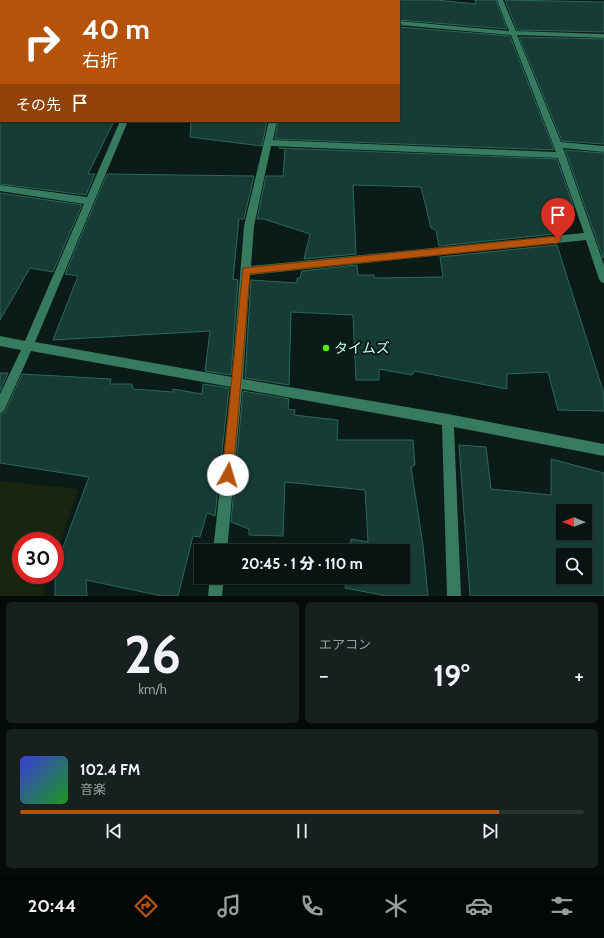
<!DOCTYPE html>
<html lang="ja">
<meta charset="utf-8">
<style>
body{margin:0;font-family:Cabin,"Noto Sans JP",sans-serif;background:#16211f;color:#f1f3f6;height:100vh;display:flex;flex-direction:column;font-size:15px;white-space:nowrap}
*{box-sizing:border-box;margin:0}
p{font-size:13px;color:#989e9f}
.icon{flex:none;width:22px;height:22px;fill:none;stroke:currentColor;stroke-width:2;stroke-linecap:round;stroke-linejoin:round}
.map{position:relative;height:596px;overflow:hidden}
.side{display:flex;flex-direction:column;gap:6px;padding:6px;background:#040b09;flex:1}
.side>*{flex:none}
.top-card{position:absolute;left:0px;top:0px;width:400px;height:122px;box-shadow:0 1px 3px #0004,0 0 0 1px #293331;background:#b45309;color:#fff;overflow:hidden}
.needle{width:26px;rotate:271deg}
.controls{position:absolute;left:556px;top:504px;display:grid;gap:8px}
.controls a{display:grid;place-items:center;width:36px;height:36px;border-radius:0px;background:#081411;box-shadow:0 1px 3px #0004,0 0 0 1px #293331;font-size:20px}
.speed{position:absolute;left:12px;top:532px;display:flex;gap:8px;font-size:20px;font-weight:700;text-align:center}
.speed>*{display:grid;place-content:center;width:52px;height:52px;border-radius:50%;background:#081411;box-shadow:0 1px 3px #0004,0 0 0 1px #293331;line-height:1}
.speed .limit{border:6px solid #d22;background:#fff;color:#111}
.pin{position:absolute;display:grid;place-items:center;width:34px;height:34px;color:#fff;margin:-41px -17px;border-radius:50% 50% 50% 0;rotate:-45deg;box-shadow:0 0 4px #0007}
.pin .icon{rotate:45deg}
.me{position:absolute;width:44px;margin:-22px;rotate:6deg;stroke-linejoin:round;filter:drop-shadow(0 0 3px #0008)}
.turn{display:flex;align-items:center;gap:14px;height:84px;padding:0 16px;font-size:18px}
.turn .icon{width:52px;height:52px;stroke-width:2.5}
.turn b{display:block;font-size:28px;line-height:34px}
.then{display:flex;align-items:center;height:38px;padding:0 16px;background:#0003;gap:8px;font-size:15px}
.big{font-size:30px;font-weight:800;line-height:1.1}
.side .card{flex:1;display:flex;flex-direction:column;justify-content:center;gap:6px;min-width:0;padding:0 14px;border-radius:6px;background:#16211f}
.side .dial{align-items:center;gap:0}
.dial b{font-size:52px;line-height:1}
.song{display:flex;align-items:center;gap:12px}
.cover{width:48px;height:48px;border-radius:6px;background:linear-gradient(135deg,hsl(240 70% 55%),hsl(120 70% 35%))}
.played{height:4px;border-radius:2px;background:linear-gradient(90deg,#b45309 85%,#293331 85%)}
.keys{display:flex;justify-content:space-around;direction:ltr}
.heat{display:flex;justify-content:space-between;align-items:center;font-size:22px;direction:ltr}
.side .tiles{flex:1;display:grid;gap:6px;grid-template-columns:1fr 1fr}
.card:last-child{grid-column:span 2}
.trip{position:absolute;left:194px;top:544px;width:216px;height:40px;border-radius:0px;background:#081411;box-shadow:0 1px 3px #0004,0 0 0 1px #293331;font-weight:800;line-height:40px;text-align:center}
.menu{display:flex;height:64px;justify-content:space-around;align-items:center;background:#030807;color:#989e9f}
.menu .icon{width:28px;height:28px}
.menu .current{color:#b45309}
.menu b{font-size:18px;color:#f1f3f6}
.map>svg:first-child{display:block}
</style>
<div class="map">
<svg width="604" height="596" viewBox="0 0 604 596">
<rect width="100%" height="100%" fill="#0b1b17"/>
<path fill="#19250e" d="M0,481L78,489L55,558V541H21V575H49L42,596H0Z"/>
<path fill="#173c34" stroke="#29685a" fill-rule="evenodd" d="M399,0H436L476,4L475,0H496L507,29L399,20Z
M505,0L604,2V32L517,30Z
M399,27L510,36L554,150L275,139L278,121L356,122L399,121Z
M519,37L604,39V144L562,141Z
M0,121H114L88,174H95L86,195L0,184Z
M191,121H267L262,146L190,137Z
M279,148L557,159L574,208L548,216L554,234L439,246L436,230L431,228L421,187L353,185L356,254L304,259L310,234L264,219H257L266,176H283L285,149Z
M565,150L604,153V258H603Z
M107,174L254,176L244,219H239L233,279L238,280L231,375L205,371L210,331L53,340L78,276L65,274Z
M0,193L82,205L53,272L30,268L0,320Z
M557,245L604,394V411L558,410L548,372L507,374V389L414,371L412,375L379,369V380H356L353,315L291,312L289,385L245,378L251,280L297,283V278H300L302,271L357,265L358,275H374V278L443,277L440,257Z
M0,373H8L0,391Z
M22,374L111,379L110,384H132L133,389L173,392V389L202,394L203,384L229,388L215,516L207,513L200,537L193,536L178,596H162L86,580L87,596H55V569L89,477L0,463V414L5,412Z
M243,391L289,399L288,409L295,410L294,415L338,420L337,440H413L415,465L411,467L423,545L428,596H387L345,588L347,577H403V551H349L351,539L368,542L365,490L285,482L283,536L249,535V529L231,522Z
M459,445L486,447L491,489L551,495V459L604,473V596H470ZM563,511H585V533H563ZM563,555H585V577H563Z"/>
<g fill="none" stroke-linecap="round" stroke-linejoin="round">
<path fill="#367a60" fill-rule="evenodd" d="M80,0H98L99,1H81Z
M299,0H305V1H299Z
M497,0H503L516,31L604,34V38L517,35L561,142L604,146V152L563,148L604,265V283L601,282L599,279L586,240L250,275L243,379L448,414L604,444V456L454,427L461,596H447L442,425L242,389L227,551H213L231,387L31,351L4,411L0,413V394L21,350L0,346V336L25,341L84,204L0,191V185L87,197L120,121H128L35,342L232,377L244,226L269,121H277L273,140L556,152L511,35L399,25V21L509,31ZM271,146L558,158L584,233L251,266L254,226Z
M0,14H1L0,19Z
M0,90H1V94H0Z
M210,577H224L222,596H208Z"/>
</g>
<path fill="#b45309" stroke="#753606" d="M558,236L562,239L558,243L250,274L233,475L231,479L228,480L224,479L222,475L243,268Z"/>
<circle fill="#4fee02" stroke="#0b1b17" stroke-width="1.5" cx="326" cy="348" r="4"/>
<g text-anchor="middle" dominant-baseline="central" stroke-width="4" stroke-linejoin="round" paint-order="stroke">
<g font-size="14" fill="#c6feed" stroke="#0b1b17" text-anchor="start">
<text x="334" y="348">タイムズ</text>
</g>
</g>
</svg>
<div class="controls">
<a><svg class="needle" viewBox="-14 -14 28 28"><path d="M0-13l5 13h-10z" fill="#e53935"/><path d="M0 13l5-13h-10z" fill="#989e9f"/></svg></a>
<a><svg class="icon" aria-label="search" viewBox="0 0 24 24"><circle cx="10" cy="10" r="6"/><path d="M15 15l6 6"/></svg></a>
</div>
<div class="speed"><div class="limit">30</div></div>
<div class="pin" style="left:558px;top:239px;background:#d93025"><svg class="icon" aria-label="arrive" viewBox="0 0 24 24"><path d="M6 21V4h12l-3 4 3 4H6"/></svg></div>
<svg class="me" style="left:228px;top:475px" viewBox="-20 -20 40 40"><circle r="19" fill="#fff"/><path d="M0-13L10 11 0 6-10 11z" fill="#b45309"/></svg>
<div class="trip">20:45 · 1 分 · 110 m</div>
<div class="top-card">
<div class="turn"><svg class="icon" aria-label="right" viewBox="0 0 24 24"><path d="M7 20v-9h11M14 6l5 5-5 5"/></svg><div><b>40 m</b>右折</div></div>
<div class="then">その先<svg class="icon" aria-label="arrive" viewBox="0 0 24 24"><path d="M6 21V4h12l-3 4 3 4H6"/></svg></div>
</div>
</div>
<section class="side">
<div class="tiles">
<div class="card dial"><b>26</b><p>km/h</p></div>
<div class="card"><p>エアコン</p>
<div class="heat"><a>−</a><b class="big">19°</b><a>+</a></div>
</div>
<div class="card">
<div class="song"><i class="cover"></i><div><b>102.4 FM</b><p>音楽</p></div></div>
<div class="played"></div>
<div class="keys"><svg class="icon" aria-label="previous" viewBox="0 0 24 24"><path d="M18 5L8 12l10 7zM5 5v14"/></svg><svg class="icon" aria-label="pause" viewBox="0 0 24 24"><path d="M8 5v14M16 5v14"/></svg><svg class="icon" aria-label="next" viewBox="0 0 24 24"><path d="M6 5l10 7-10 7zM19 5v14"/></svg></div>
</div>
</div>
</section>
<nav class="menu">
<b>20:44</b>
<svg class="icon current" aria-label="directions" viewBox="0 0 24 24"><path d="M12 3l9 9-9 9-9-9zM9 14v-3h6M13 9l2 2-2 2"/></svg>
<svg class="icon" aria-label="music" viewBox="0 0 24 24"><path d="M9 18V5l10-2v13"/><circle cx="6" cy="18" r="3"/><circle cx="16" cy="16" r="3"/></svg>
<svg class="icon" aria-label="phone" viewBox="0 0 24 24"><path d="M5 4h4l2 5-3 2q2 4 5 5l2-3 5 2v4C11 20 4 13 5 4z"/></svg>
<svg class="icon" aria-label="climate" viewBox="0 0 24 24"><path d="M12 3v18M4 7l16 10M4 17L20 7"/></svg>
<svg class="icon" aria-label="car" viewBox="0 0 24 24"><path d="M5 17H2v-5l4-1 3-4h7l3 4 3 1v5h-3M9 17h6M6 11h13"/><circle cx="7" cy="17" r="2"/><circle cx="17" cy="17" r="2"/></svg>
<svg class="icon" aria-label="filters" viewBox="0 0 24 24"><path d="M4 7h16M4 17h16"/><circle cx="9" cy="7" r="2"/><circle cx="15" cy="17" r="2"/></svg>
</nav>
